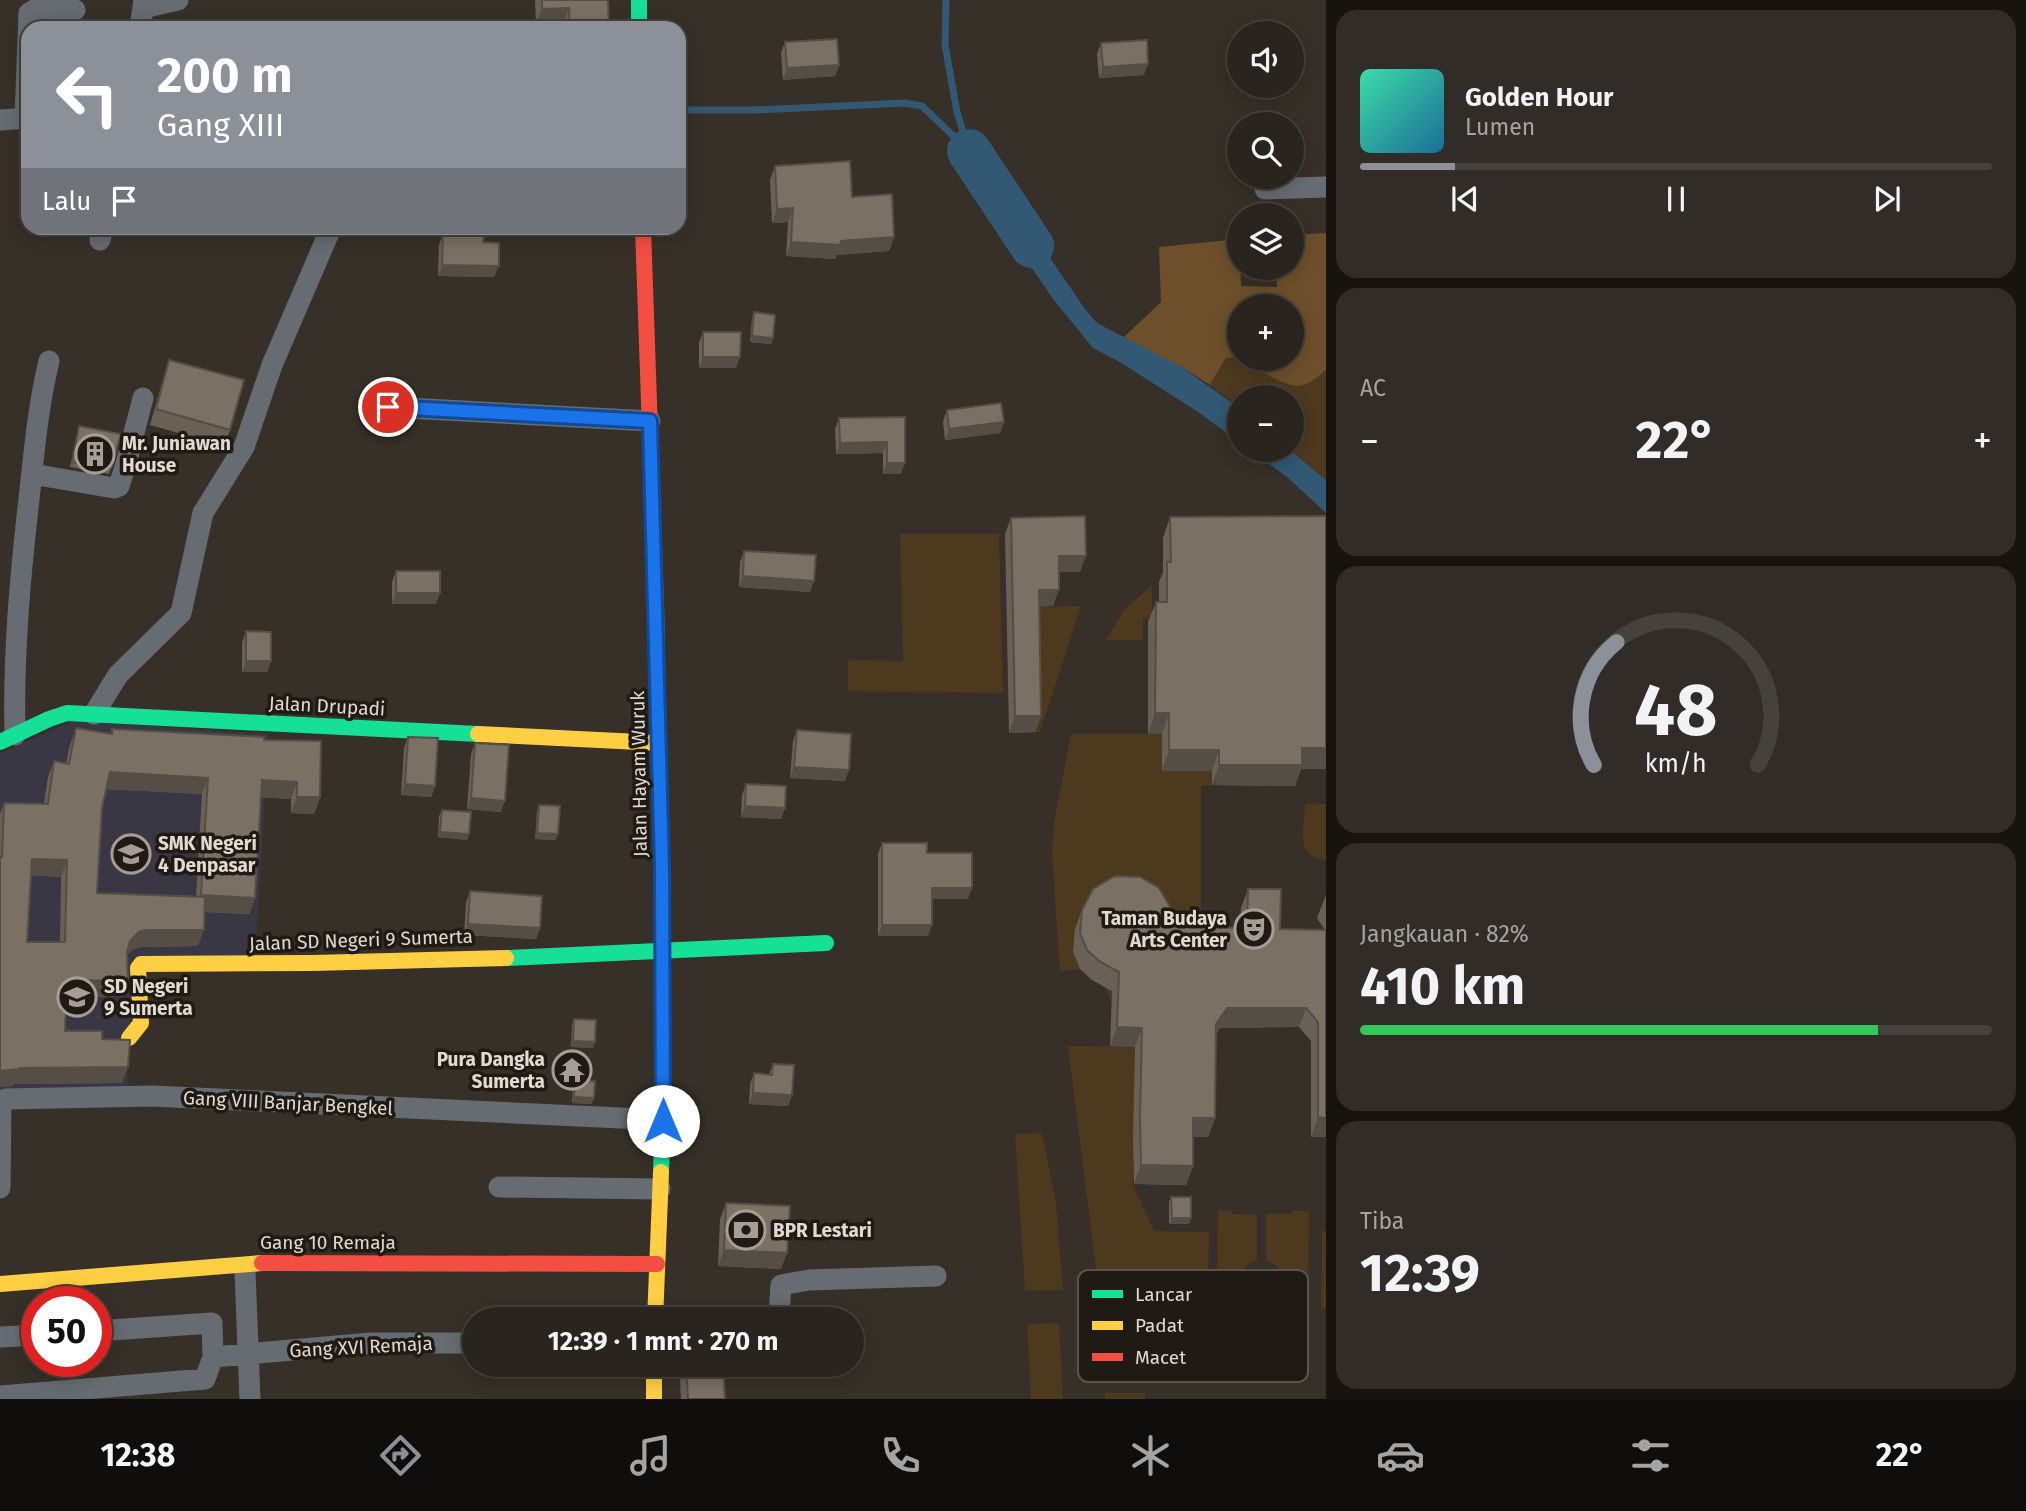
<!DOCTYPE html>
<html lang="id">
<meta charset="utf-8">
<style>
body{margin:0;font-family:"Fira Sans",sans-serif;background:#312c27;color:#f1f3f6;height:100vh;display:flex;flex-direction:column;font-size:26px;white-space:nowrap}
*{box-sizing:border-box;margin:0}
p{font-size:23px;color:#a5a4a4}
.icon{flex:none;width:38px;height:38px;fill:none;stroke:currentColor;stroke-width:2;stroke-linecap:round;stroke-linejoin:round}
.map{position:relative;flex:1;overflow:hidden}
.sheet{display:flex;flex-direction:column;gap:10px;padding:10px;background:#171410;width:700px}
.sheet>*{flex:none}
.guide{position:absolute;left:21px;top:21px;width:665px;height:214px;border-radius:21px;box-shadow:0 4px 18px #0003,0 0 0 2px #45413c;background:#8c9099;color:#fff;overflow:hidden}
.tools{position:absolute;left:1227px;top:21px;display:grid;gap:14px}
.tools a{display:grid;place-items:center;width:77px;height:77px;border-radius:50%;background:#29241e;box-shadow:0 4px 18px #0003,0 0 0 2px #45413c;font-size:35px}
.speed{position:absolute;left:21px;top:1286px;display:flex;gap:14px;font-size:35px;font-weight:700;text-align:center}
.speed>*{display:grid;place-content:center;width:91px;height:91px;border-radius:50%;background:#29241e;box-shadow:0 4px 18px #0003,0 0 0 2px #45413c;line-height:1}
.speed .limit{border:10px solid #d22;background:#fff;color:#111}
.pin{position:absolute;display:grid;place-items:center;width:60px;height:60px;color:#fff;margin:-30px;border:4px solid #fff;border-radius:50%;box-shadow:0 2px 7px #0007}
.me{position:absolute;width:77px;margin:-38px;rotate:0deg;stroke-linejoin:round;filter:drop-shadow(0 0 5px #0008)}
.turn{display:flex;align-items:center;gap:24px;height:147px;padding:0 21px;font-size:32px}
.turn .icon{width:91px;height:91px;stroke-width:2.5}
.turn b{display:block;font-size:49px;line-height:60px}
.then{display:flex;align-items:center;height:66px;padding:0 21px;background:#0003;gap:14px;font-size:26px}
.big{font-size:52px;font-weight:700;line-height:1.1}
.sheet .tile{flex:1;display:flex;flex-direction:column;justify-content:center;gap:10px;min-width:0;padding:0 24px;border-radius:21px;background:#312c27}
.sheet .dial{align-items:center;gap:0}
.dial svg{height:182px;overflow:visible;fill:none;stroke:#45413c;stroke-width:7;stroke-linecap:round;text-anchor:middle}
.dial text{fill:#f1f3f6;stroke:none}
.song{display:flex;align-items:center;gap:21px}
.cover{width:84px;height:84px;border-radius:10px;background:linear-gradient(135deg,hsl(160 70% 55%),hsl(200 70% 35%))}
.played{height:7px;border-radius:4px;background:linear-gradient(90deg,#8c9099 15%,#45413c 15%)}
.keys{display:flex;justify-content:space-around;direction:ltr}
.heat{display:flex;justify-content:space-between;align-items:center;font-size:38px;direction:ltr}
.charge{height:10px;border-radius:5px;background:linear-gradient(90deg,#34c759 82%,#45413c 0)}
.trip{position:absolute;left:462px;top:1307px;width:402px;height:70px;border-radius:35px;background:#29241e;box-shadow:0 4px 18px #0003,0 0 0 2px #45413c;font-weight:700;line-height:70px;text-align:center}
.dock{display:flex;height:112px;justify-content:space-around;align-items:center;background:#100e0c;color:#a5a4a4}
.dock .icon{width:49px;height:49px}
.dock .current{color:#8c9099}
.dock b{font-size:32px;color:#f1f3f6}
main{display:flex;flex:1;min-height:0}
.map>svg:first-child{display:block}
</style>
<main>
<div class="map">
<svg width="1326" height="1399" viewBox="0 0 1326 1399">
<rect width="100%" height="100%" fill="#373028"/>
<path fill="#3a3745" d="M73,721L269,734L255,957H132L127,1095L0,1091V753Z"/>
<path fill="#4d391e" d="M1232,357L1242,359L1286,384L1312,382L1326,370V480L1290,450H1292V397H1239V408L1210,385L1225,358Z
M900,534H999L1003,693L848,691V660L903,661Z
M1152,585V617L1143,618V640H1106L1124,610Z
M1081,606L1040,732H1035L1033,607Z
M1071,734H1162V771H1212V785L1201,786V947L1136,1001H1111L1105,987L1073,952L1080,969L1060,971L1052,852L1054,823Z
M1305,804H1326V860C1294,856 1304,829 1305,804Z
M1068,1046L1135,1047L1133,1185L1154,1231L1209,1232L1208,1307H1154L1153,1380H1105L1097,1276Z
M1042,1133L1056,1204L1063,1290L1025,1291L1015,1134Z
M1218,1210L1232,1211V1214L1257,1215V1261L1249,1263L1238,1275C1235,1293 1244,1296 1243,1308L1217,1307Z
M1292,1211H1309L1308,1309L1279,1308C1279,1289 1294,1271 1266,1261V1214H1291Z
M1322,1231L1326,1232V1308H1321Z
M1059,1323L1063,1399H1031L1027,1324Z
M1105,1393H1145V1399H1105Z"/>
<path fill="#6d502b" d="M1326,233V370C1319,376 1312,383 1302,385C1285,390 1257,366 1240,359H1292V306H1239V358L1232,357L1225,359L1210,385L1183,368L1123,338L1161,302L1159,247L1239,239L1241,286L1277,287V268H1292V235Z"/>
<path fill="#325874" d="M1005,192L1085,309L1097,323L1183,368L1239,408V442L1201,414L1120,362L1093,348L1053,299L989,205Z
M1250,450H1290L1326,480V513L1287,477Z"/>
<g fill="none" stroke-linecap="round" stroke-linejoin="round">
<path stroke="#325874" stroke-width="7" d="M946,0L945,45L957,112L969,151
M679,110H754L905,103L922,106L969,151"/>
<path stroke="#325874" stroke-width="44" d="M969,151L1032,246"/>
<path stroke="#676c72" stroke-width="21" d="M143,8L178,0
M140,28L144,0
M25,118L29,13L36,9L75,10
M0,120L28,118
M1265,189L1326,187
M100,240L103,228
M388,407L650,421
M32,474L114,488L119,486L126,464L143,398
M94,714L118,675L181,613L203,513L244,447L272,365L331,228
M15,735C13,656 20,578 29,499C34,453 38,406 49,361
M499,1187L660,1189
M0,1188L1,1102L6,1099L152,1096L663,1120
M245,1272L250,1399
M662,1320L779,1315L781,1285L809,1280L936,1276
M96,1331L212,1323L213,1357L371,1343H474
M0,1337L37,1335
M0,1396L205,1379L213,1357"/>
<path stroke="#16e098" stroke-width="16" d="M639,0V28
M656,605L662,894L663,1117L661,1172
M0,742L49,719L67,713L478,734
M506,958L826,943"/>
<path stroke="#ffcf43" stroke-width="16" d="M478,734L659,743
M129,1038L141,1023L138,968L141,964L312,963L506,958
M0,1284L262,1263
M655,1320L661,1172
M654,1365V1399"/>
<path stroke="#f24e42" stroke-width="16" d="M643,228L656,605
M262,1263L657,1264"/>
</g>
<path fill="#696056" fill-rule="evenodd" d="M535,0H608L609,28H563V24L536,25Z
M785,42L839,65L835,76L783,80L781,53Z
M1101,43L1144,75L1099,78L1097,54Z
M775,166L852,197L894,237L889,251L837,255L835,259L786,256L788,222L772,223L770,180Z
M443,234L483,242L494,277L438,276L439,245Z
M754,312L773,338L771,344L750,342L752,318Z
M703,332L736,368H699V343Z
M169,360L230,430L224,446L150,425L164,376Z
M947,410L1004,422L1000,433L945,440L943,421Z
M905,417L901,474H883V453L836,454L835,429L839,418Z
M79,426L111,468L109,474L70,467Z
M1326,516V769H1301L1295,786L1212,785V771H1162V734H1148V622L1156,602H1159V582L1163,572V538L1170,517Z
M1011,518L1080,572H1059L1053,606H1039L1041,716L1035,732L1009,733L1005,534Z
M744,551L810,592L739,587L740,562Z
M396,571L436,604H392V582Z
M246,631L271,661L267,672H242V643Z
M76,728L111,733L112,729L264,740L320,797L314,814L291,813V799L261,797L255,898L249,914L204,912L198,946L141,947L133,949L127,955L128,981L122,997L66,996L65,1031L102,1039L122,1083L14,1084L13,1086L0,1087V814L4,803L44,804L48,777L54,761L66,763L70,745ZM106,789L202,794L196,897L97,893L102,808ZM31,875L61,877L60,942H27Z
M797,730L845,781L790,778L793,741Z
M408,737L435,786L431,797L401,795L404,748Z
M475,743L501,812L467,809L471,754Z
M746,784L785,808L781,819L741,817L742,795Z
M539,805L556,840L535,839L537,811Z
M442,810L469,834L467,840L438,837L439,816Z
M882,843L927,853L968,899H932L928,936H878V854Z
M1248,889L1280,929L1325,930L1317,918L1326,895V1137H1311V1041L1299,1027L1220,1028L1216,1034L1215,1118L1208,1137H1193V1166L1186,1185L1134,1184L1133,1137L1135,1047L1110,1046L1112,991L1092,980L1080,969L1073,952L1075,929L1082,910L1182,927L1241,928V908Z
M470,891L540,928L536,939L464,935L466,902Z
M574,1019L593,1048L571,1047L572,1025Z
M773,1064L792,1095L788,1106L749,1104L750,1084L754,1073L769,1074Z
M575,1080L592,1104L572,1103L573,1085Z
M1171,1197L1189,1224H1169V1202Z
M726,1203L781,1269L718,1266L720,1219Z
M686,1365L725,1399H681L680,1380Z"/>
<path fill="#554e46" d="M569,8L563,24L536,25L542,9Z
M1148,64L1144,75L1099,78L1103,67Z
M839,65L835,76L783,80L787,68Z
M793,208L788,222L772,223L777,209Z
M894,237L889,251L837,255L835,259L786,256L791,242L841,241Z
M442,265L499,266L494,277L438,276Z
M752,336L773,338L771,344L750,342Z
M703,357H740L736,368H699Z
M1004,422L1000,433L945,440L949,429Z
M887,442L883,453L836,454L840,443Z
M887,463H905L901,474H883Z
M1059,556H1086L1080,572H1053Z
M743,576L814,581L810,592L739,587Z
M1039,590H1059L1053,606L1033,607Z
M396,593H440L436,604H392Z
M246,661H271L267,672H242Z
M1155,713H1169L1162,734H1148Z
M1015,716H1041L1035,732L1009,733Z
M1302,748H1326V769H1301L1295,786L1212,785L1219,765Z
M1169,750H1219L1212,771H1162Z
M794,767L849,770L845,781L790,778Z
M110,772L208,778L202,794L104,789Z
M262,780L297,782L291,799L256,797Z
M405,784L435,786L431,797L401,795Z
M297,797H320L314,814L291,813Z
M471,798L505,801L501,812L467,809Z
M745,806L785,808L781,819L741,817Z
M440,832L469,834L467,840L438,837Z
M537,833L558,834L556,840L535,839Z
M32,859L67,860L61,877L26,875Z
M932,888H972L968,899H928Z
M201,895L255,898L249,914L195,911Z
M468,924L540,928L536,939L464,935Z
M882,925H932L928,936H878Z
M147,930H204L198,946L141,947L133,949L124,957L130,941L139,932Z
M67,980L128,981L122,997L61,996Z
M1227,1008H1306L1299,1027L1220,1028L1209,1043L1216,1024Z
M1117,1027L1142,1028L1135,1047L1110,1046Z
M573,1041L595,1042L593,1048L571,1047Z
M128,1067L122,1083L14,1084L13,1086L0,1087V1071L19,1068Z
M753,1093L792,1095L788,1106L749,1104Z
M574,1097L594,1098L592,1104L572,1103Z
M1318,1117L1326,1118V1137H1311Z
M1193,1118H1215L1208,1137H1186Z
M1141,1165L1193,1166L1186,1185L1134,1184Z
M1172,1218H1191L1189,1224H1169Z
M724,1250L787,1253L781,1269L718,1266Z"/>
<path fill="#7a7064" stroke="#554e46" stroke-width="2" fill-rule="evenodd" d="M542,0H608L609,28H570L569,8L542,9Z
M837,39L839,65L787,68L785,42Z
M1147,40L1148,64L1103,67L1101,43Z
M850,161L852,197L892,194L894,237L841,241L840,245L791,242L793,208L777,209L775,166Z
M443,234L484,235L483,242L499,243V266L442,265Z
M754,312L775,315L773,338L752,336Z
M703,332H741L740,357H703Z
M169,360L244,380L230,430L156,409Z
M1001,403L1004,422L949,429L947,410Z
M905,417V463H887V442L840,443L839,418Z
M79,426L121,434L111,468L72,462Z
M1085,516L1086,556H1059V590H1039L1041,716H1015L1011,518Z
M1326,516V748H1302V765H1219V750H1169V713H1155L1156,602H1167V562H1171L1170,517Z
M744,551L816,555L814,581L743,576Z
M396,571H440V593H396Z
M246,631L271,632V661H246Z
M76,728L112,734V729L264,737V740L321,741L320,797H297V782L262,780L255,898L201,895L208,778L110,772L102,808L97,893L205,897L204,930H147L139,932L130,941L127,952L128,981L67,980L65,1031H102V1039L130,1040L128,1067L19,1068V1069L0,1071V856L2,857L4,803L48,804L54,761L69,764ZM32,859L67,860L65,942H27Z
M797,730L851,734L849,770L794,767Z
M408,737L438,738L435,786L405,784Z
M475,743L509,745L505,801L471,798Z
M746,784L786,786L785,808L745,806Z
M539,805L560,806L558,834L537,833Z
M442,810L471,812L469,834L440,832Z
M882,843H927V853H972V888H932V925H882Z
M1115,876L1140,877L1159,888L1182,927L1247,928L1248,889H1281L1280,929L1326,930V1118L1318,1117V1022L1306,1008H1227L1216,1024L1215,1118H1193V1166L1141,1165L1140,1118L1142,1028L1117,1027L1119,972L1099,961L1087,950L1080,933L1082,910L1093,889Z
M470,891L542,896L540,928L468,924Z
M574,1019L596,1020L595,1042L573,1041Z
M773,1064L794,1065L792,1095L753,1093L754,1073L772,1075Z
M575,1080L595,1081L594,1098L574,1097Z
M1171,1197H1191V1218H1172Z
M726,1203L790,1206L787,1253L724,1250Z
M686,1365H723L725,1399H688Z"/>
<g fill="none" stroke-linecap="round" stroke-linejoin="round">
<g stroke="#114b97" stroke-width="18">
<path id="route" d="M388,407L650,421L662,868L663,1121"/>
</g>
<use href="#route" stroke="#1a73e8" stroke-width="12"/>
</g>
<defs>
<g id="building-ring" transform="scale(2.0125)"><circle r="9.5" fill="#1f1a13" stroke="#a69e96" stroke-width="1.5"/><path d="M-4-6H4V6H1V3H-1V6H-4ZM-2.5-4.3h1.7v1.8h-1.7ZM.8-4.3h1.7v1.8H.8ZM-2.5-1h1.7V.8h-1.7ZM.8-1h1.7V.8H.8Z" fill="#a69e96"/></g>
<g id="school-ring" transform="scale(2.0125)"><circle r="9.5" fill="#1f1a13" stroke="#a69e96" stroke-width="1.5"/><path d="M0-5L7-2L0 1L-7-2ZM-4 1L0 2.5L4 1V4Q0 6-4 4Z" fill="#a69e96"/></g>
<g id="theatre-ring" transform="scale(2.0125)"><circle r="9.5" fill="#1f1a13" stroke="#a69e96" stroke-width="1.5"/><path d="M-5-5.5Q0-4 5-5.5V0Q5 5 0 6Q-5 5-5 0ZM-3.3-2.5H-1v1.5H-3.3ZM1-2.5H3.3v1.5H1ZM-2.8 1Q0 5.5 2.8 1Z" fill="#a69e96"/></g>
<g id="temple-ring" transform="scale(2.0125)"><circle r="9.5" fill="#1f1a13" stroke="#a69e96" stroke-width="1.5"/><path d="M0-6L5-2H3V0L6.5 2.5H4V6H1.5V3h-3V6H-4V2.5H-6.5L-3 0V-2H-5Z" fill="#a69e96"/></g>
<g id="bank-ring" transform="scale(2.0125)"><circle r="9.5" fill="#1f1a13" stroke="#a69e96" stroke-width="1.5"/><path d="M-6-4H6V4H-6ZM0-2.3a2.3 2.3 0 1 0 0 4.6a2.3 2.3 0 1 0 0-4.6Z" fill="#a69e96"/></g>
</defs>
<g fill-rule="evenodd">
<use href="#building-ring" x="95" y="454"/>
<use href="#school-ring" x="131" y="854"/>
<use href="#theatre-ring" x="1254" y="929"/>
<use href="#school-ring" x="77" y="997"/>
<use href="#temple-ring" x="572" y="1070"/>
<use href="#bank-ring" x="746" y="1230"/>
</g>
<g text-anchor="middle" dominant-baseline="central" stroke-width="7" stroke-linejoin="round" paint-order="stroke">
<g font-size="19" font-weight="bold" fill="#e2dad1" stroke="#1f1a13" text-anchor="start">
<text x="122" y="443">Mr. Juniawan<tspan x="122" dy="22">House</tspan></text>
<text x="158" y="843">SMK Negeri<tspan x="158" dy="22">4 Denpasar</tspan></text>
<text x="1227" y="918" text-anchor="end">Taman Budaya<tspan x="1227" dy="22">Arts Center</tspan></text>
<text x="104" y="986">SD Negeri<tspan x="104" dy="22">9 Sumerta</tspan></text>
<text x="545" y="1059" text-anchor="end">Pura Dangka<tspan x="545" dy="22">Sumerta</tspan></text>
<text x="773" y="1230">BPR Lestari</text>
</g>
<g font-size="19" fill="#e2dad1" stroke="#1f1a13">
<text transform="translate(327 706) rotate(3)">Jalan Drupadi</text>
<text transform="translate(639 774) rotate(-91)">Jalan Hayam Wuruk</text>
<text transform="translate(361 940) rotate(-2)">Jalan SD Negeri 9 Sumerta</text>
<text transform="translate(288 1103) rotate(3)">Gang VIII Banjar Bengkel</text>
<text x="328" y="1242">Gang 10 Remaja</text>
<text transform="translate(361 1347) rotate(-3)">Gang XVI Remaja</text>
</g>
</g>
<rect x="1078" y="1270" width="230" height="112" rx="10" fill="#1f1a13" stroke="#5a544c" stroke-width="2"/>
<rect x="1092" y="1290" width="31" height="8" fill="#16e098"/>
<rect x="1092" y="1321" width="31" height="9" fill="#ffcf43"/>
<rect x="1092" y="1353" width="31" height="8" fill="#f24e42"/>
<g font-size="19" fill="#e2dad1">
<text x="1135" y="1301">Lancar</text>
<text x="1135" y="1332">Padat</text>
<text x="1135" y="1364">Macet</text>
</g>
</svg>
<div class="tools">
<a><svg class="icon" aria-label="sound" viewBox="0 0 24 24"><path d="M4 9h4l5-4v14l-5-4H4zM17 9q2 3 0 6"/></svg></a>
<a><svg class="icon" aria-label="search" viewBox="0 0 24 24"><circle cx="10" cy="10" r="6"/><path d="M15 15l6 6"/></svg></a>
<a><svg class="icon" aria-label="layers" viewBox="0 0 24 24"><path d="M12 4l9 5-9 5-9-5zM3 14l9 5 9-5"/></svg></a>
<a>+</a>
<a>−</a>
</div>
<div class="speed"><div class="limit">50</div></div>
<div class="pin" style="left:388px;top:407px;background:#d93025"><svg class="icon" aria-label="arrive" viewBox="0 0 24 24"><path d="M6 21V4h12l-3 4 3 4H6"/></svg></div>
<svg class="me" style="left:663px;top:1121px" viewBox="-20 -20 40 40"><circle r="19" fill="#fff"/><path d="M0-13L10 11 0 6-10 11z" fill="#1a73e8"/></svg>
<div class="trip">12:39 · 1 mnt · 270 m</div>
<div class="guide">
<div class="turn"><svg class="icon" aria-label="left" viewBox="0 0 24 24"><path d="M17 20v-9H6M10 6l-5 5 5 5"/></svg><div><b>200 m</b>Gang XIII</div></div>
<div class="then">Lalu<svg class="icon" aria-label="arrive" viewBox="0 0 24 24"><path d="M6 21V4h12l-3 4 3 4H6"/></svg></div>
</div>
</div>
<section class="sheet">
<div class="tile">
<div class="song"><i class="cover"></i><div><b>Golden Hour</b><p>Lumen</p></div></div>
<div class="played"></div>
<div class="keys"><svg class="icon" aria-label="previous" viewBox="0 0 24 24"><path d="M18 5L8 12l10 7zM5 5v14"/></svg><svg class="icon" aria-label="pause" viewBox="0 0 24 24"><path d="M8 5v14M16 5v14"/></svg><svg class="icon" aria-label="next" viewBox="0 0 24 24"><path d="M6 5l10 7-10 7zM19 5v14"/></svg></div>
</div>
<div class="tile"><p>AC</p>
<div class="heat"><a>−</a><b class="big">22°</b><a>+</a></div>
</div>
<div class="tile dial"><svg viewBox="0 0 100 80">
<path d="M14 69A42 42 0 1 1 86 69"/>
<path d="M14 69A42 42 0 0 1 24 15" stroke="#8c9099"/>
<text x="50" y="56" font-size="32" font-weight="700">48</text>
<text x="50" y="72" font-size="11">km/h</text>
</svg></div>
<div class="tile"><p>Jangkauan · 82%</p><b class="big">410 km</b><div class="charge"></div></div>
<div class="tile"><p>Tiba</p><b class="big">12:39</b></div>
</section>
</main>
<nav class="dock">
<b>12:38</b>
<svg class="icon current" aria-label="directions" viewBox="0 0 24 24"><path d="M12 3l9 9-9 9-9-9zM9 14v-3h6M13 9l2 2-2 2"/></svg>
<svg class="icon" aria-label="music" viewBox="0 0 24 24"><path d="M9 18V5l10-2v13"/><circle cx="6" cy="18" r="3"/><circle cx="16" cy="16" r="3"/></svg>
<svg class="icon" aria-label="phone" viewBox="0 0 24 24"><path d="M5 4h4l2 5-3 2q2 4 5 5l2-3 5 2v4C11 20 4 13 5 4z"/></svg>
<svg class="icon" aria-label="climate" viewBox="0 0 24 24"><path d="M12 3v18M4 7l16 10M4 17L20 7"/></svg>
<svg class="icon" aria-label="car" viewBox="0 0 24 24"><path d="M5 17H2v-5l4-1 3-4h7l3 4 3 1v5h-3M9 17h6M6 11h13"/><circle cx="7" cy="17" r="2"/><circle cx="17" cy="17" r="2"/></svg>
<svg class="icon" aria-label="filters" viewBox="0 0 24 24"><path d="M4 7h16M4 17h16"/><circle cx="9" cy="7" r="2"/><circle cx="15" cy="17" r="2"/></svg>
<b>22°</b>
</nav>
